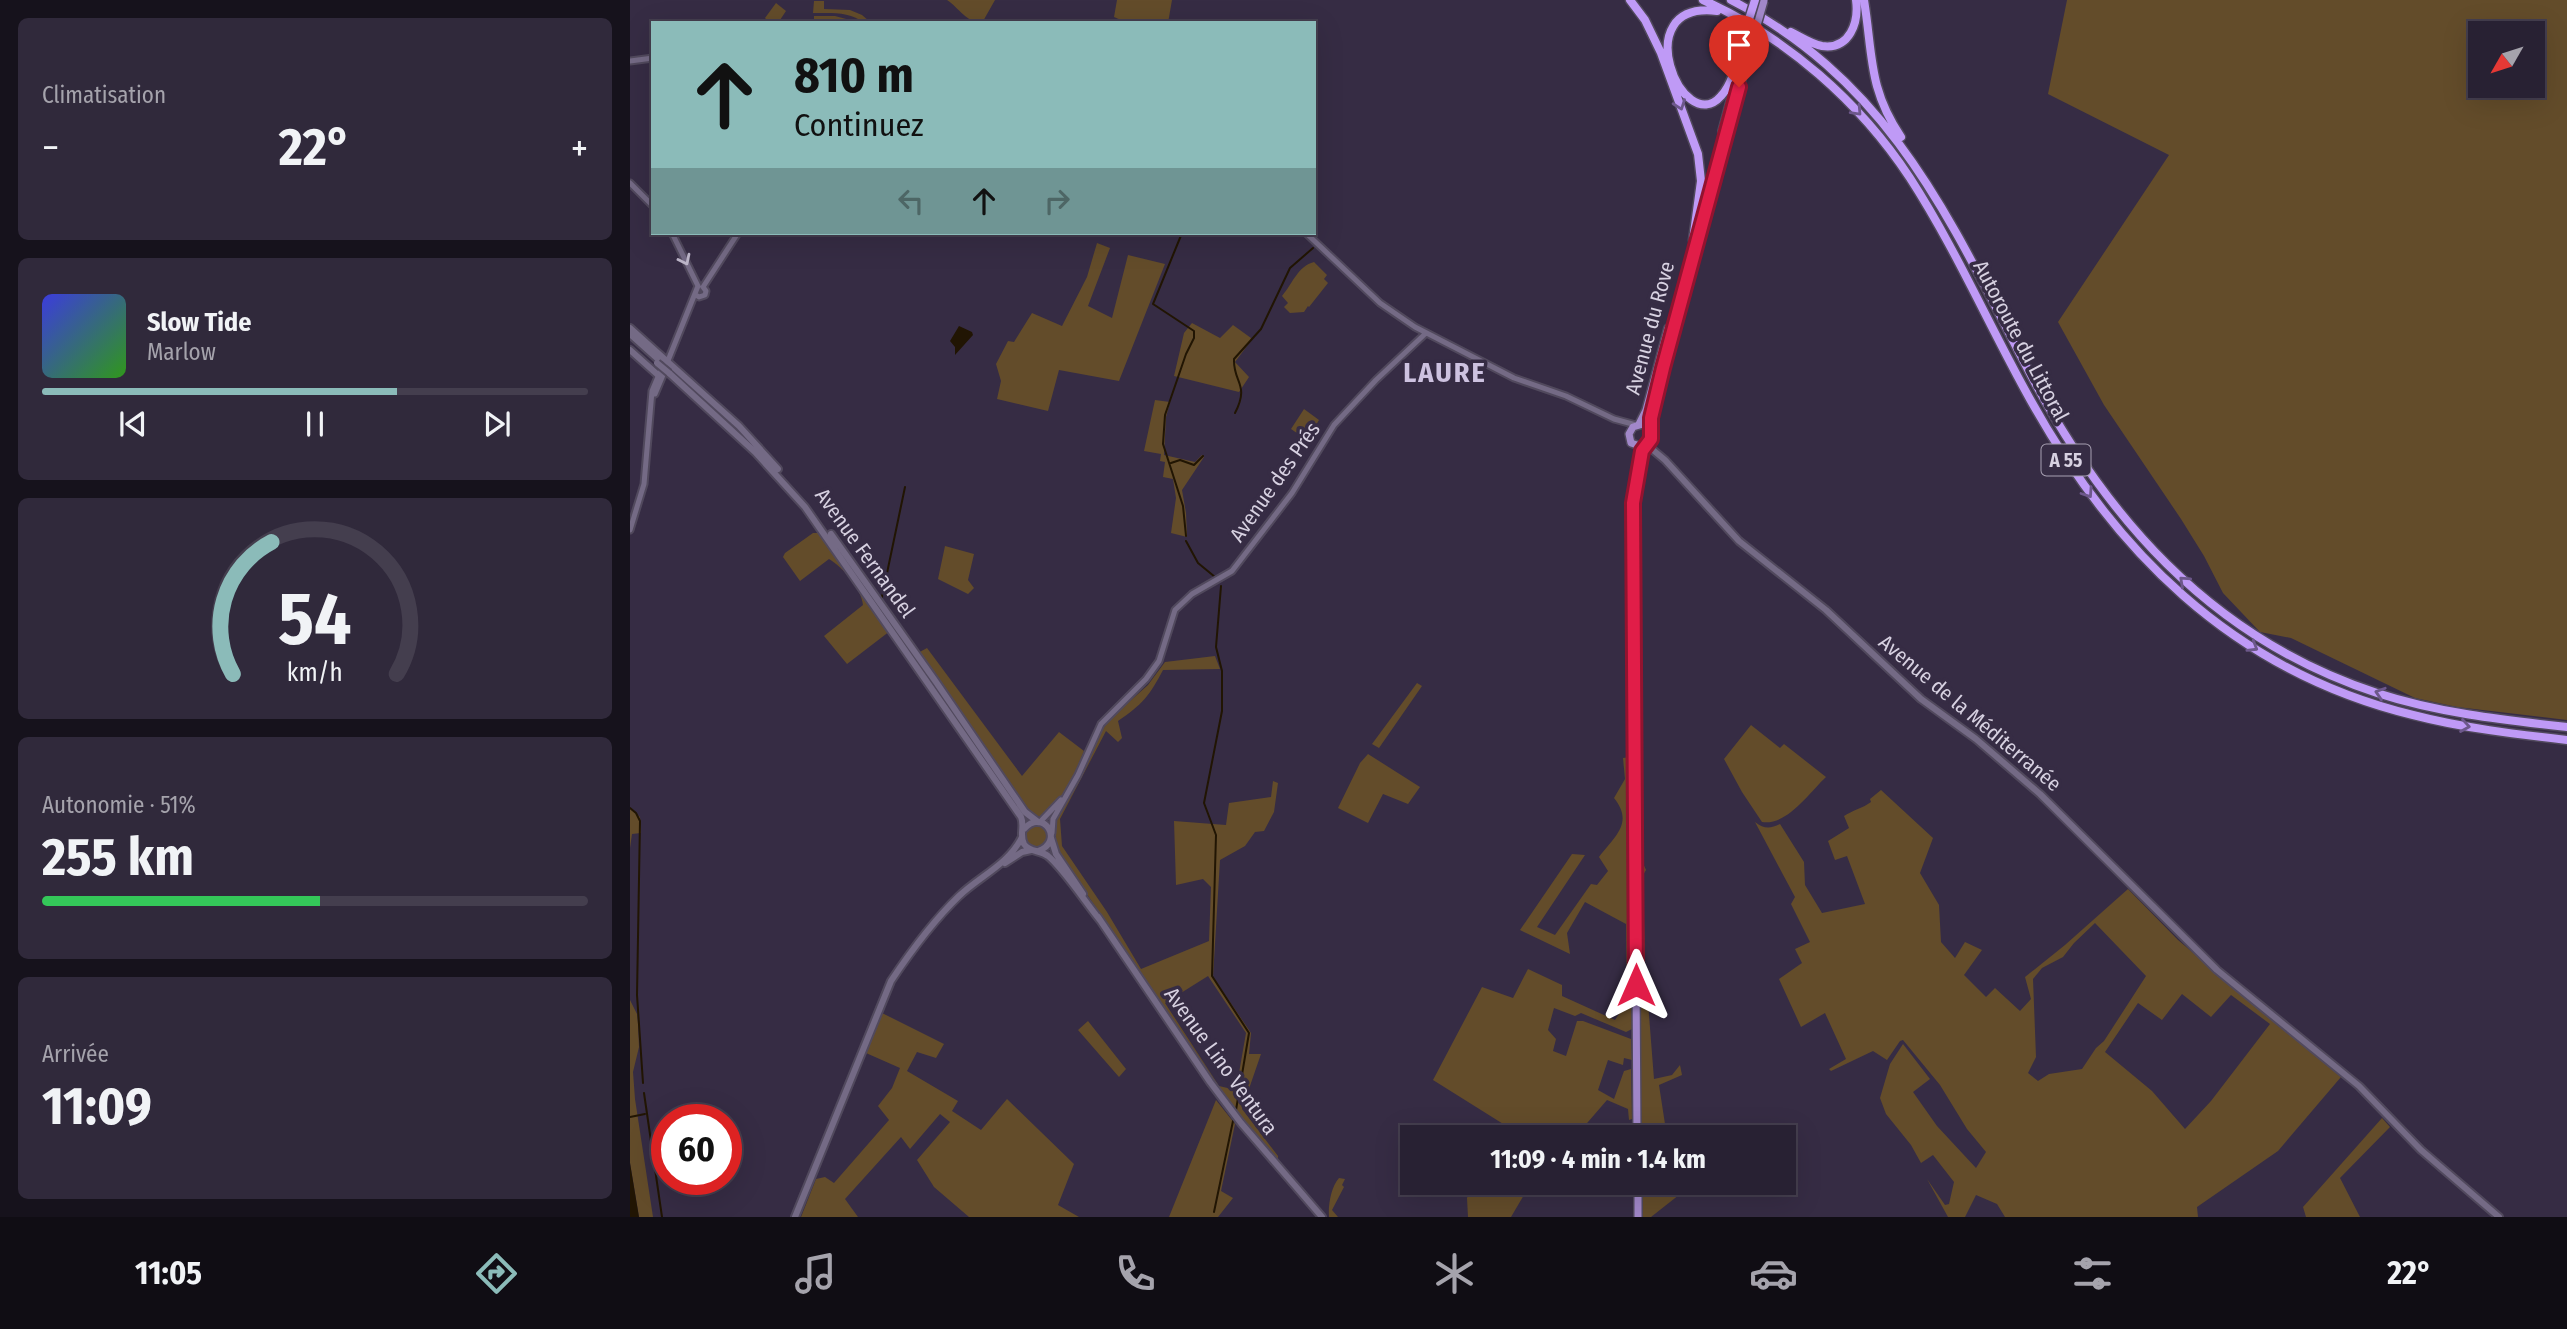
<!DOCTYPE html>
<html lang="fr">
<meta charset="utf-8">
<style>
body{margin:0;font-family:"Fira Sans Condensed",sans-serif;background:#30293b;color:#f1f3f6;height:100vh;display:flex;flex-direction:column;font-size:26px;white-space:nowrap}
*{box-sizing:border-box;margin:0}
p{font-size:23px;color:#a5a3ac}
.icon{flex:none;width:38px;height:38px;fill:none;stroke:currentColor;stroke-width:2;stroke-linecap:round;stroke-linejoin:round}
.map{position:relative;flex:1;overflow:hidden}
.panel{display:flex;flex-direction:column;gap:18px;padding:18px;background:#16121c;width:630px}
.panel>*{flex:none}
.hud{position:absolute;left:21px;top:21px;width:665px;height:214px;border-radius:0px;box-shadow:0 7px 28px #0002,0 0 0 2px #443e4e;background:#8bbbb9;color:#111;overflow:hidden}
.needle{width:46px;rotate:231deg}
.buttons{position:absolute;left:1838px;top:21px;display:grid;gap:14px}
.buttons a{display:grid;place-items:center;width:77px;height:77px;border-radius:0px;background:#282133;box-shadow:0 7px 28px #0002,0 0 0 2px #443e4e;font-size:35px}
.speed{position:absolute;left:21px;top:1104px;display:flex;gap:14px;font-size:35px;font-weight:700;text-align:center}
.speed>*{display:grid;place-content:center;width:91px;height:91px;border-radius:50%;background:#282133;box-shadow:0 7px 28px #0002,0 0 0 2px #443e4e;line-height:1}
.speed .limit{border:10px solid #d22;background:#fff;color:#111}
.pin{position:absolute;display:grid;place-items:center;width:60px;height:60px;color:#fff;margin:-72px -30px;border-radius:50% 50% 50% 0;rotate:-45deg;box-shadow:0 0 7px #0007}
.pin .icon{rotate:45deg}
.me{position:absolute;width:77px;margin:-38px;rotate:0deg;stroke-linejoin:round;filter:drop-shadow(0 0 5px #0008)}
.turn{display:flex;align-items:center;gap:24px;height:147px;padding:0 28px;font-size:32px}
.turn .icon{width:91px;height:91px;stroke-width:2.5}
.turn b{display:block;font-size:49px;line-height:60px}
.lanes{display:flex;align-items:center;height:66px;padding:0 28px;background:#0003;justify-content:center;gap:35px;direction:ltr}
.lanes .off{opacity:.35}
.big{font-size:52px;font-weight:700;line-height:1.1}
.panel .widget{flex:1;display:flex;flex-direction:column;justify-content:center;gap:10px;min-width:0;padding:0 24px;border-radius:10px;background:#30293b}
.panel .dial{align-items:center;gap:0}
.dial svg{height:182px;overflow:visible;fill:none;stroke:#443e4e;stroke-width:7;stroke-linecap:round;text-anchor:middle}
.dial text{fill:#f1f3f6;stroke:none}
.song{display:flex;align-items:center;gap:21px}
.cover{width:84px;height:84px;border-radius:10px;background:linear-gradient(135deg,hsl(240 70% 55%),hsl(110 70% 35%))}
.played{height:7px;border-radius:4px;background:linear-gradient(90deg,#8bbbb9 65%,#443e4e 65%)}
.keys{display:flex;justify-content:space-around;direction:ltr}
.heat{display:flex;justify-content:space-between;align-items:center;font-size:38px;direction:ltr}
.charge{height:10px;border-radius:5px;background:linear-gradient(90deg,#34c759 51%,#443e4e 0)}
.trip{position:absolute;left:770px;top:1125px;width:396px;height:70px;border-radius:0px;background:#282133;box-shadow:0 7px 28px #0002,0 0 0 2px #443e4e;font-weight:700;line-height:70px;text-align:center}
.dock{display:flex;height:112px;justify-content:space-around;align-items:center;background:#100d14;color:#a5a3ac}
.dock .icon{width:49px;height:49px}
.dock .active{color:#8bbbb9}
.dock b{font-size:32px;color:#f1f3f6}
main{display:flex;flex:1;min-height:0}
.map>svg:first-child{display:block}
</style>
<main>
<section class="panel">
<div class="widget"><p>Climatisation</p>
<div class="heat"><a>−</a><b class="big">22°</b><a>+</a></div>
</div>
<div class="widget">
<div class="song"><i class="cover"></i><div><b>Slow Tide</b><p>Marlow</p></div></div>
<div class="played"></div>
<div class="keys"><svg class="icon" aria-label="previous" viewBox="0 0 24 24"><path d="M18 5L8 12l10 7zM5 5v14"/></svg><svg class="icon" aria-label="pause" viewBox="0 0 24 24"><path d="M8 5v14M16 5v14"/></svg><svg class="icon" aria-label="next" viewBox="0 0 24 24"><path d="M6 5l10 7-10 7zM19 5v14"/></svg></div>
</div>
<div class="widget dial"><svg viewBox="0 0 100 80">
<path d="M14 69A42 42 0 1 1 86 69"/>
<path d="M14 69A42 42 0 0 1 31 11" stroke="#8bbbb9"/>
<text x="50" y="56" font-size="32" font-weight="700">54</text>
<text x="50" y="72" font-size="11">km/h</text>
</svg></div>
<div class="widget"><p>Autonomie · 51%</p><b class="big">255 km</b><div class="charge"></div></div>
<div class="widget"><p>Arrivée</p><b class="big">11:09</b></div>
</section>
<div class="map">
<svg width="1937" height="1217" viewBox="0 0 1937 1217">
<rect width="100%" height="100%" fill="#362c44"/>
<path fill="#634c2a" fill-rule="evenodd" d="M317,0H365L352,23C337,23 329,8 317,0Z
M487,0H542L538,23H498L484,17Z
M1437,0H1937V720L1827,707L1785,698L1661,638L1630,632L1593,593L1574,556L1551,519L1474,405L1428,322L1539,155L1418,94ZM1902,33V86H1850V33Z
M184,1H194V9L220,10L232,15L239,21L234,23C220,11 200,13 183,13Z
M146,3L156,11L148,23H140L135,18Z
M184,16H205L231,23L206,21L184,23Z
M467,243L480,248L458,306L482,318L498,255L535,264L489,381L429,370L418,411L367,399L371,381L366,364L378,341L384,342L402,313L432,326L457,277Z
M684,262L697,275L694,279L698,283L679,307L678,306L674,312L660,313L654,307L658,303L652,296C663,283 668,266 684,262Z
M562,323L590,338L603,325L621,338L620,342L605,362L619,377L609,392L544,376L554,333Z
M525,400L540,402L536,417L534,455L565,462L572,455L574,457L552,490L556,513L557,537L541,533L546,498L543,479L533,477L535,462L530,461L531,454L514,451Z
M674,409L689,420L677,440L661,429Z
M183,533H188L193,539L260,631L217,664L194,636L233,605C232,590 213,567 199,559L170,581L153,557L155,553Z
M315,546L344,554L338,580L344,588L338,594L308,579Z
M297,648L392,776L429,732L454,751C445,772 433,807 409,817L399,811L288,653Z
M585,656L590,669L533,670C520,695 512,705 488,721L492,738L488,742L476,731L430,819L432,846L477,912L511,969L579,941L581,887L573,879L546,885L544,821L596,825L599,803L641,797L643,781L648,783L644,812L634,831L625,832L615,846L590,860L583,977L621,1033L619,1054H631L612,1109L648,1156V1159L603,1108L426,849V820L453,773L471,731L482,717L518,685L535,662ZM578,976L616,1033L606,1090L589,1086L535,1003Z
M787,683L792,686L749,748L742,744Z
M1121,725L1150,748L1154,744L1196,777C1179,793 1157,826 1132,822L1112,792L1094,759Z
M738,754L790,787L778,804L753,794L738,823L708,808L730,763Z
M1000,757L1002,1029L996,1032L951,1013L945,1016L924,1008L918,1030L926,1039L923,1051L936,1056L947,1021H953L1001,1039L1002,1060L994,1058L993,1065L978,1060L968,1090L984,1099L994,1071L1001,1069L1002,1119L999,1120L998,1109L977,1100L945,1137H884L886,1132L803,1080L852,987L883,998L898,969L932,985V996L985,1020L997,1002L996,924L955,902L937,933L940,954L890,930L942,854L955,855L907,927L925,935L961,884L967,885L978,871L969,857C985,836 1004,823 984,798L995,779L993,758Z
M1251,790L1303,838L1290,873L1309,905L1311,942L1325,958L1335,942L1352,950L1334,975L1356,997L1365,988L1390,1011L1401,999L1395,977L1435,945L1498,889L1548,940L1711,1077L1648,1151L1567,1207L1568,1217H1375L1367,1204L1346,1195L1335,1217H1318L1297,1179L1315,1205L1319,1204L1324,1182L1303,1155L1291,1163L1281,1145L1256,1114L1250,1098L1260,1064L1273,1044L1300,1079L1283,1092L1307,1126L1346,1168L1356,1152L1337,1129L1310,1085L1273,1040L1270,1041L1257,1060L1243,1051L1201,1071L1199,1069L1216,1059L1195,1013L1171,1027L1149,979L1172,963L1165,949L1180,942L1161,904L1165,897L1125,822C1134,829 1140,829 1150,824L1174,862L1175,885L1192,913L1235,904L1217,856L1205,860L1198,841L1219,828L1214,816C1223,810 1233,808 1241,802L1240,799ZM1465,923L1516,976L1474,1041L1466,1048L1452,1069L1419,1074L1408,1081L1398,1073L1406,1057L1403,979L1412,968L1433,957L1444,943ZM1552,994L1581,1017L1601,995L1640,1024L1581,1101L1555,1129L1522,1091L1475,1052L1508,1003L1532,1020Z
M0,809L10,817L11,833L2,834L0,848Z
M396 836a11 11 0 1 1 22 0a11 11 0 1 1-22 0Z
M1011,859L1016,870L1013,875L1015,964L1024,1079L1042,1075L1050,1065L1052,1075L1029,1085L1037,1137H1011L1009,865Z
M0,1000L7,1014L8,1024L9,1047L3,1072L5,1099L23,1217H9L0,1163Z
M252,1013L314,1044L306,1058L287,1052L277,1071L328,1101L322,1111L351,1130L377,1099L444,1164L428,1205L449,1217H339L304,1187L287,1160L320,1122L310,1114L280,1149L271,1137L215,1199L228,1217H171L186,1179L195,1177L204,1183L259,1120L248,1106L262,1088L270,1068L236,1053Z
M458,1021L496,1069L489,1077L448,1030Z
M586,1100L605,1124L591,1191L603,1198L588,1217H539Z
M1752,1118L1760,1127L1710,1178L1730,1217H1676L1673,1207Z
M709,1178L715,1179L712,1185L714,1187L702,1210L708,1217H699C698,1205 701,1187 709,1178Z
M844,1183H901L881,1217H838L837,1198Z
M1011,1183H1051L1054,1191L1021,1217H1012Z"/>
<path fill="#211503" d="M329,326L342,332L343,335L325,355V347L320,341Z
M0,1163L9,1217H0Z"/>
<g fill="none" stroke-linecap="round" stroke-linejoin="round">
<path stroke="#211503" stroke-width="2" d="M552,233L523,304L564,331V338L556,354L535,415L533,444L553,506L556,536
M605,413C620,384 603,383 604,359L631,329L660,268L683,248
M541,463L550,460L564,465L573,456
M556,541L568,563L585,577
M591,586L586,647L592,671V711L574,803L586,835L582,976L619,1033L606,1110
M252,597L275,487
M0,808L6,813L10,821L7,995L13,1083
M14,1093L32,1217
M0,1117L15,1114
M584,1212L603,1121"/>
<g stroke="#51495d" stroke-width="9">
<path id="tertiary" d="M0,61L23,58
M0,183L23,206
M42,233L68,286
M676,233L750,303L785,327L884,378L936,396L984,419L1006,425
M73,287L108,233
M66,295L69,297L75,295L76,291L73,287
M37,363L68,286
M25,394L33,375
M0,530L14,484L22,391L30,372
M410,822L431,800
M422,833L423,819L448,775L471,724L516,679L529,661L545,610L562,594L602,571L662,493L704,425L746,380L796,333"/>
</g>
<g stroke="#51495d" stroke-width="10">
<path id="secondary" d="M0,328L109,426L148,469
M0,334L29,360
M0,350L28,375
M39,373L125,452L175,507L391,817C395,826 389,835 394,844C399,852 410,850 418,856C433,868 456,903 470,920
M1017,445L1035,460L1109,541L1196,610L1291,699L1346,739L1410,794L1587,970L1729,1086L1791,1150L1869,1217
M201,534L306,682L395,812L408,822
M394,829C414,807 435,842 408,851
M421,838L426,854L453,894
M375,863L392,852L401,850
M468,917L580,1082L611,1123L692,1217
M165,1217L261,981C281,951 303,921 329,896C350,876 379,864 392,837"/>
</g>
<g stroke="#51495d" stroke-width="10">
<path id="primary" d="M1092,131L1109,68
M1009,424L1016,410L1038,328
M1020,429L1013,424L1003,427L999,434L1001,443L1013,447L1021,439V418L1033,368L1123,39
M1007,1138L1003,503L1013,447
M1008,1183V1217"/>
</g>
<g stroke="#51495d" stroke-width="11">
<path id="motorway" d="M1000,0L1015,20L1031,53L1068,154L1071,181L1063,240
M1073,0C1156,37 1230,102 1280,178C1324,246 1356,319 1395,390C1481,549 1602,671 1783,715C1833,728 1885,734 1937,740
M1101,0C1258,81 1317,213 1394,362C1472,514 1579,638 1747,693C1808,713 1874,720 1937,727
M1234,0C1243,55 1238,88 1271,137
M1087,11C995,0 1053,140 1091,96C1105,81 1108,54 1114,35
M1161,32C1171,37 1181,44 1192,46C1220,50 1229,22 1226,0"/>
</g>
<use href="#tertiary" stroke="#746a85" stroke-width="5"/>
<use href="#secondary" stroke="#746a85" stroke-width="6"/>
<use href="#primary" stroke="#a187c9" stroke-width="7"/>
<use href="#motorway" stroke="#bf9af6" stroke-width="8"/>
<g stroke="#51495d" stroke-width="10" stroke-linecap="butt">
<path id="secondary-bridge" d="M27,363L39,373"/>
</g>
<g stroke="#51495d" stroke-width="10" stroke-linecap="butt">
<path id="primary-bridge" d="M1123,39L1134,1"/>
</g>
<g stroke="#51495d" stroke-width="11" stroke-linecap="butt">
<path id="motorway-bridge" d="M1114,35L1125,0"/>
</g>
<use href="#secondary-bridge" stroke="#746a85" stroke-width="6"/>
<use href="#primary-bridge" stroke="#a187c9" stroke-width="7"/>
<use href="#motorway-bridge" stroke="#bf9af6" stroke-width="8"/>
</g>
<defs><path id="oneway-chevron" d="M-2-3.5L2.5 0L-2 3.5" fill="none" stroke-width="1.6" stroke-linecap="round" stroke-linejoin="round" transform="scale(1.75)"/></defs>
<g stroke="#6d588b">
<use href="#oneway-chevron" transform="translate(1050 105) rotate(70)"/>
<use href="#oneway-chevron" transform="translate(1227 111) rotate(47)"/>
<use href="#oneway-chevron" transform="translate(1458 493) rotate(56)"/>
<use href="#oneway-chevron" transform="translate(1554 581) rotate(-138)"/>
<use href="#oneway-chevron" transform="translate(1623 647) rotate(31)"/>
<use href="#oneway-chevron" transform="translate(1750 693) rotate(-162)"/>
<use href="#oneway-chevron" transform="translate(1835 726) rotate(9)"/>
</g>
<use stroke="#beb7ca" href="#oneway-chevron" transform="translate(55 260) rotate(64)"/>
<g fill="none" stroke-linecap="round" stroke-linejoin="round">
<g stroke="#92132f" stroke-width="18">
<path id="route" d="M1006,985L1003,503L1012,451L1021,439V418L1033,368L1109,87"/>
</g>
<use href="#route" stroke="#e11d48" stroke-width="12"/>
</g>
<g text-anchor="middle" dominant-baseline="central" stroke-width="7" stroke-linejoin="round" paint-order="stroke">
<rect fill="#362c44" stroke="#a7a0b2" stroke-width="2" x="1411.5" y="444.5" width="49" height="31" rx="5"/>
<g font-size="19" font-weight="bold" fill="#d7d1e1">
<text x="1436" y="460">A 55</text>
</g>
<g font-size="21" fill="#d7d1e1" stroke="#362c44">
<text transform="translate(1020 328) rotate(-75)">Avenue du Rove</text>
<text transform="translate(1391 341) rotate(62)">Autoroute du Littoral</text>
<text transform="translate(645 482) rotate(-55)">Avenue des Prés</text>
<text transform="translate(235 553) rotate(54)">Avenue Fernandel</text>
<text transform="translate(1340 713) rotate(40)">Avenue de la Méditerranée</text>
<text transform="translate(591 1061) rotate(54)">Avenue Lino Ventura</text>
</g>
<g font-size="28" font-weight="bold" letter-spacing="2" fill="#cdc2e0" stroke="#362c44">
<text x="815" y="372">LAURE</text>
</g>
</g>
</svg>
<div class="buttons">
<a><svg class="needle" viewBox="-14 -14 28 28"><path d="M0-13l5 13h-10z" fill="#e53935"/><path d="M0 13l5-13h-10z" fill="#a5a3ac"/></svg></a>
</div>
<div class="speed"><div class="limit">60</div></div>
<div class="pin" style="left:1109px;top:87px;background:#d93025"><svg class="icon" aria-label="arrive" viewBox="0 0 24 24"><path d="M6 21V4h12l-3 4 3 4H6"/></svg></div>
<svg class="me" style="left:1006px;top:985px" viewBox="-20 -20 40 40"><path d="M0-17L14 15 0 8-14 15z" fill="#e11d48" stroke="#fff" stroke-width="4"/></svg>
<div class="trip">11:09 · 4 min · 1.4 km</div>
<div class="hud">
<div class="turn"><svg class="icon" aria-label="ahead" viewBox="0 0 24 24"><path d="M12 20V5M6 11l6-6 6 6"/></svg><div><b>810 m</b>Continuez</div></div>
<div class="lanes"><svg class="icon off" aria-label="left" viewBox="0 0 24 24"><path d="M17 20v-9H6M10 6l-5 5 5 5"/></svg><svg class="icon" aria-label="ahead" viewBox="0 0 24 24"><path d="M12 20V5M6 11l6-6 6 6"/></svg><svg class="icon off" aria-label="right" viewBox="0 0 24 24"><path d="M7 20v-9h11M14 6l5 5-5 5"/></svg></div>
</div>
</div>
</main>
<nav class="dock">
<b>11:05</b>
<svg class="icon active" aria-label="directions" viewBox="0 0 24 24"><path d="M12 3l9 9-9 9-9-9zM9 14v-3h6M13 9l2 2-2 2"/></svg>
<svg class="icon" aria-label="music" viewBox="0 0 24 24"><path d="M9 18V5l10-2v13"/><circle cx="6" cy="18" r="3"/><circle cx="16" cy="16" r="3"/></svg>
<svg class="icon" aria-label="phone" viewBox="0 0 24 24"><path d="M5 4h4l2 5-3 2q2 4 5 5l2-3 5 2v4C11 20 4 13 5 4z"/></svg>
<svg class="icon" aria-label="climate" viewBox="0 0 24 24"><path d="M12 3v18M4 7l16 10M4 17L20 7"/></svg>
<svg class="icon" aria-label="car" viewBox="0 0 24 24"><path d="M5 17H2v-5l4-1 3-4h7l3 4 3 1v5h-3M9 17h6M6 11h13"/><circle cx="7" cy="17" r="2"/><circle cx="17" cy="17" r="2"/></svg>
<svg class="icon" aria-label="filters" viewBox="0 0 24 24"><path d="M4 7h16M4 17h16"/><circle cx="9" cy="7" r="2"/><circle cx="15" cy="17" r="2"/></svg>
<b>22°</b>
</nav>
